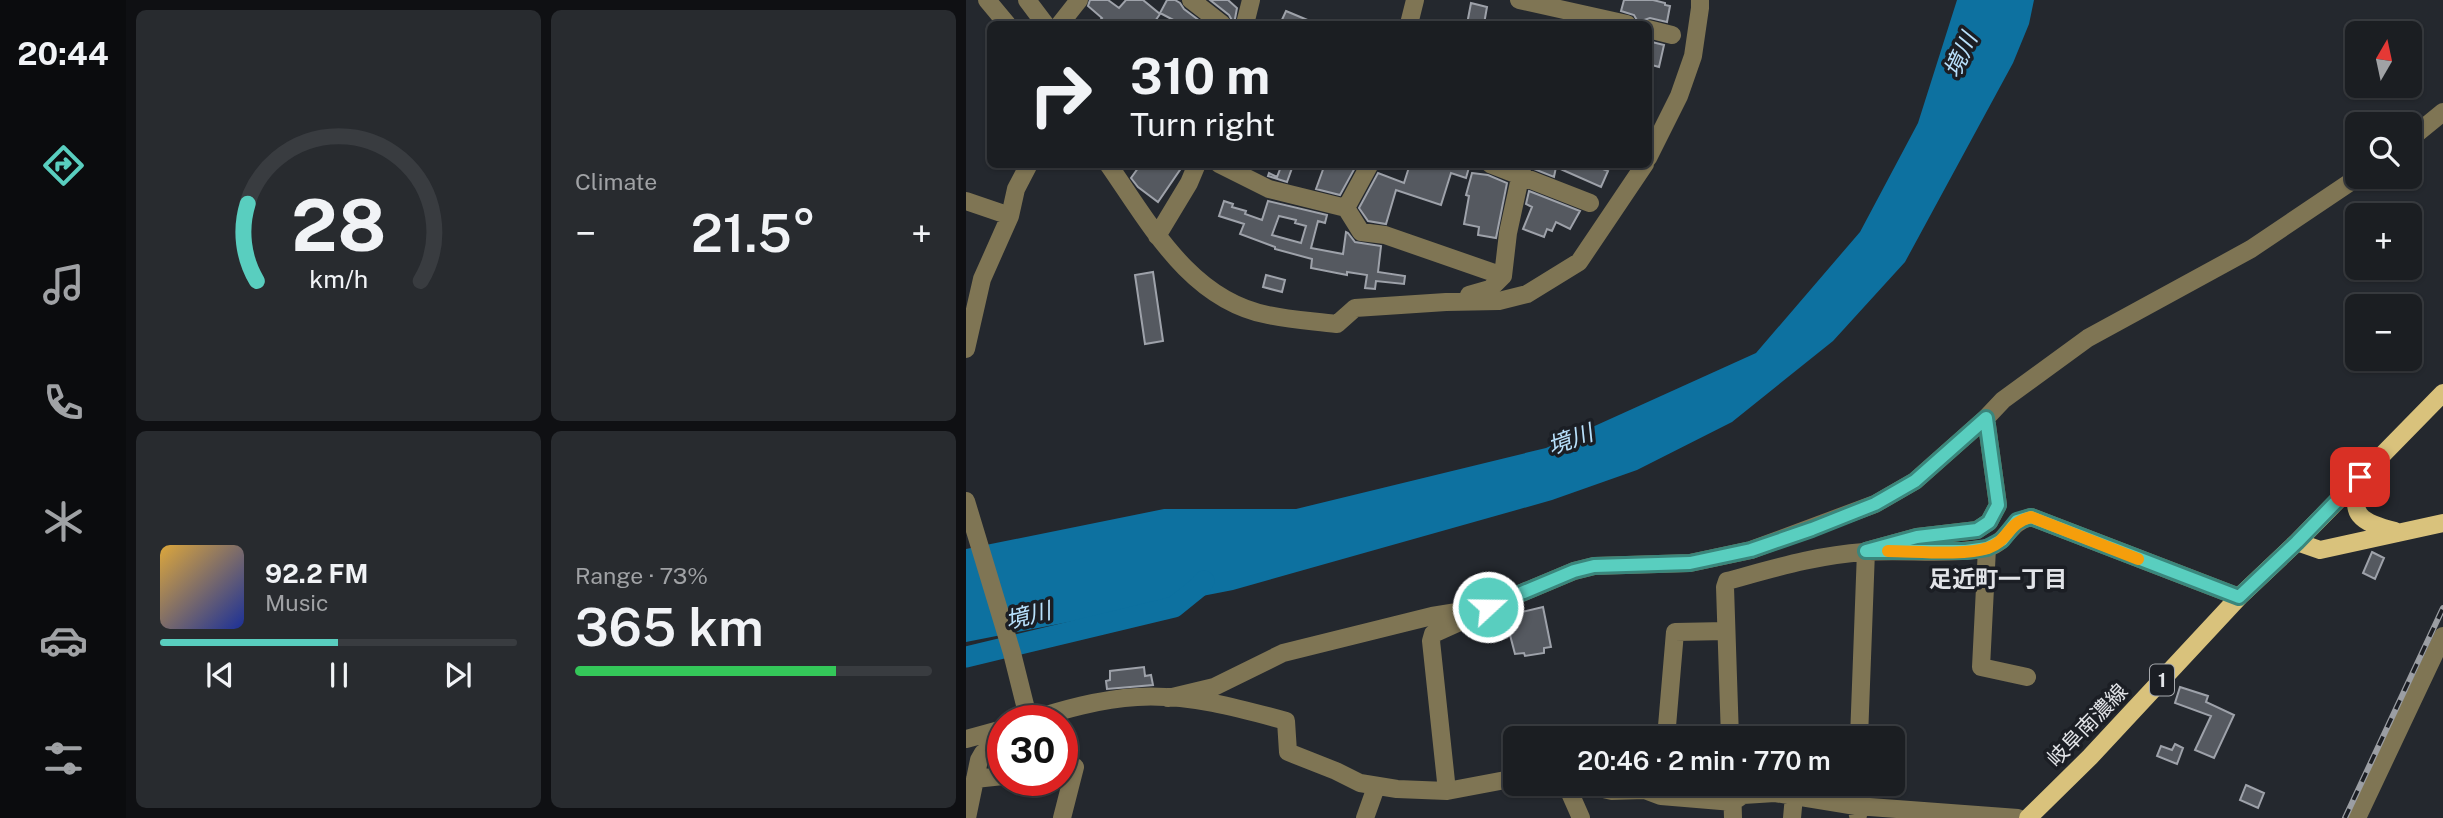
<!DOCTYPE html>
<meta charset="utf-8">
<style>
body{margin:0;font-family:"Public Sans","Noto Sans JP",sans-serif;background:#282b2f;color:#f1f3f6;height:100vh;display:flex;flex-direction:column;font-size:26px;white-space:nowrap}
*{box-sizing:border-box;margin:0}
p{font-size:23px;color:#a0a2a5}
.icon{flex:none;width:38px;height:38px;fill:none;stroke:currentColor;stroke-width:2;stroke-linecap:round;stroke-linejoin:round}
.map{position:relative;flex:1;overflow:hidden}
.sheet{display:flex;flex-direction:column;gap:10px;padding:10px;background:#0f1013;width:840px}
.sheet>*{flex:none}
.guide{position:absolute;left:21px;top:21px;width:665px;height:147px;border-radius:10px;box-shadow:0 2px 5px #0004,0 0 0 2px #393c40;background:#1b1e22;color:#f1f3f6;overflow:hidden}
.needle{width:46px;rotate:9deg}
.tools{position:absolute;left:1379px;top:21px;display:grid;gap:14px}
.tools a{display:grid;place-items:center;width:77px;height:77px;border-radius:10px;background:#1b1e22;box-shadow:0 2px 5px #0004,0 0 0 2px #393c40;font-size:35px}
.speed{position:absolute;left:21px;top:705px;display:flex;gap:14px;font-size:35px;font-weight:700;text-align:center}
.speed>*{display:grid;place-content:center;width:91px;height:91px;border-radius:50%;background:#1b1e22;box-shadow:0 2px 5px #0004,0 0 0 2px #393c40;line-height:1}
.speed .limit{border:10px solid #d22;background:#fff;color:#111}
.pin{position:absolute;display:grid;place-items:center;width:60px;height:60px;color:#fff;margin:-30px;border-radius:14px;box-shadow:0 4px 10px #0006}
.me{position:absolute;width:77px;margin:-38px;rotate:69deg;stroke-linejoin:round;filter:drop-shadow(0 0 5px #0008)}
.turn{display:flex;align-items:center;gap:24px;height:147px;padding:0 28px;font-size:32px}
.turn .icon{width:91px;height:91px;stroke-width:2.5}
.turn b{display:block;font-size:49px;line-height:60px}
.big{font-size:52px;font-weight:600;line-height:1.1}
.sheet .tile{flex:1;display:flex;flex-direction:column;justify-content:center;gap:10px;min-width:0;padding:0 24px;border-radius:10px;background:#282b2f}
.sheet .dial{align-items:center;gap:0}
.dial svg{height:182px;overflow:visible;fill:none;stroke:#393c40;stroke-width:7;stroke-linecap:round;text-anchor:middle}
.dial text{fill:#f1f3f6;stroke:none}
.song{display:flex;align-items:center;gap:21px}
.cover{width:84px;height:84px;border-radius:10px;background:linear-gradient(135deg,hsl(40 70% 55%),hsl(230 70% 35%))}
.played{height:7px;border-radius:4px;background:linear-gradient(90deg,#59cebf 50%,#393c40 50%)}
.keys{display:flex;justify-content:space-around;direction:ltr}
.heat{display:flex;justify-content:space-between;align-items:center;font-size:38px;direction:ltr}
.charge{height:10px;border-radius:5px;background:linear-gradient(90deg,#34c759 73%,#393c40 0)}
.sheet .tiles{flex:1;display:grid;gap:10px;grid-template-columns:repeat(2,1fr)}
.trip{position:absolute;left:537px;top:726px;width:402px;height:70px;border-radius:10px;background:#1b1e22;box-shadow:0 2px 5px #0004,0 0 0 2px #393c40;font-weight:600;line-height:70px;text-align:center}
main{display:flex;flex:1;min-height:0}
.menu{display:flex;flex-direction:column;width:126px;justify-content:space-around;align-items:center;background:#0b0c0e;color:#a0a2a5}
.menu .icon{width:49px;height:49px}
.menu .active{color:#59cebf}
.menu b{font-size:32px;color:#f1f3f6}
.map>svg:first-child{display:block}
</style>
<main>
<nav class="menu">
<b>20:44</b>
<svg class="icon active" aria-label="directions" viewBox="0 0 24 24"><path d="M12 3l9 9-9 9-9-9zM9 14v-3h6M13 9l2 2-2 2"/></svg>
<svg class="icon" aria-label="music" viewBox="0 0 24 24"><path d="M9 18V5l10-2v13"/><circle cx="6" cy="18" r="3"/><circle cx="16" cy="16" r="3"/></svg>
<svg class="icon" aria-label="phone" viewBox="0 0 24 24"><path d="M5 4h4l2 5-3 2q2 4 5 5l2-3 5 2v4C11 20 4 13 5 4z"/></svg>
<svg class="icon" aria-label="climate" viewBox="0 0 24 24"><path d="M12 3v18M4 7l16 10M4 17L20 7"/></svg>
<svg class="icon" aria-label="car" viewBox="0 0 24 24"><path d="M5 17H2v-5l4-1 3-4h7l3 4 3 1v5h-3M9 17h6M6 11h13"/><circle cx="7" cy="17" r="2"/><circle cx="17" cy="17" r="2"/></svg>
<svg class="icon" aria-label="filters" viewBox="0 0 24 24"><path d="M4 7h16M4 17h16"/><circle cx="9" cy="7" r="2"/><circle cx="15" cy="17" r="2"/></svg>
</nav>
<section class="sheet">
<div class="tiles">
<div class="tile dial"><svg viewBox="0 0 100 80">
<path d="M14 69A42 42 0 1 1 86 69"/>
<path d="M14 69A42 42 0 0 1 10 35" stroke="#59cebf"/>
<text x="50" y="56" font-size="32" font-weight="700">28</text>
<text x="50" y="72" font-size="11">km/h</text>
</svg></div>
<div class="tile"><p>Climate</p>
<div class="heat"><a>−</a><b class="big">21.5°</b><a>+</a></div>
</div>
<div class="tile">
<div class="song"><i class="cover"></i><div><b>92.2 FM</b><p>Music</p></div></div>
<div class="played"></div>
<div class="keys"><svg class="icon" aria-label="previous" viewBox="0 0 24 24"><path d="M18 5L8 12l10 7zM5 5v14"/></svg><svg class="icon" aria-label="pause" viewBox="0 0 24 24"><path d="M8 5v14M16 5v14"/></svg><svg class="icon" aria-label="next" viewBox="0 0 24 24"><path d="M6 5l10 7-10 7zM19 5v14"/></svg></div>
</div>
<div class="tile"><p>Range · 73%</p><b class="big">365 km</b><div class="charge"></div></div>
</div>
</section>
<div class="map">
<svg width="1477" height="818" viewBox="0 0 1477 818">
<rect width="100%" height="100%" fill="#24282e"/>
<path fill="#0d71a0" d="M991,0H1068L1063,24L1047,63L939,262L867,341L766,422L671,470L586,500L267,590L0,642V549L198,509H330L580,448L790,353L894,232L952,123Z"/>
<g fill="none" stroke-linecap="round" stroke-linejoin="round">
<path stroke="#0d71a0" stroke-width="21" d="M0,657L208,607L234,586L238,581"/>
</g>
<path fill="#555960" stroke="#9ea2aa" stroke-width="2" fill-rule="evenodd" d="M124,0H142L153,8L160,0H177L194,14L187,24H131L136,18L122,6Z
M201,0H209L214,3L218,9L238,24H215L194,13Z
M244,0H262L271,8L268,24L263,15Z
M658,0H687L699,3V5L704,6L701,22L684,18L672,22L668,15L655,11Z
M505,3L521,7L518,24H501Z
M320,11L351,24H314Z
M682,41L698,45L693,67L682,64Z
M175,164H218L192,202L172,187L165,178Z
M316,164L326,168L321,182L302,176L303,173L311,177Z
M359,164L390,166L374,195L350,189Z
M444,164H504L500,178L485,173L475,205L430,190L420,224L402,221L393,208L412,173L438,183Z
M568,164H636L634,168L642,171L635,187L590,167L588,177L568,169Z
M506,173L522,175L541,183L530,238L512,235L513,227L498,224L503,196L500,195Z
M563,191L614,211L604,229L590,222L586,231L581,229L578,237L557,229L566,207L560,204Z
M258,201L267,204L266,207L280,211L279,214L296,220L302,201L361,215L359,223L352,221L345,248L377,254L380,232L382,233L389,242L415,246L412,272L439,276L438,284L410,281L409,289L399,288L401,275L381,272V275L345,268L346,259L309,249V247L274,234L278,224L253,216ZM313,216L330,220L329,223L340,226L335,243L306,235Z
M187,272L197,341L179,344L169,275Z
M300,275L319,280L316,292L297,287Z
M1406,552L1418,558L1409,579L1397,573Z
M577,607L585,647L578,648V653L559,656L558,653L549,654L539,616Z
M178,667L179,676L185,675L187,685L141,689L140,681L144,680V671Z
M1214,687L1242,696L1240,702L1268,715L1248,758L1229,750L1245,716L1209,703Z
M1209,744L1217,748L1211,764L1191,756L1195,746L1206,750Z
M1280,785L1298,793L1292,808L1274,800Z"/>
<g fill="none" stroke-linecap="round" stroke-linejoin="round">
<path stroke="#7f7554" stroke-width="18" d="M21,0L41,24
M61,0L79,24
M225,0L256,24
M553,0L661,24
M94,24L113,0
M279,24L285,0
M443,24L449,0
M682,29L706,35
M1444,139L1477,112
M682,158L713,96L727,56L734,8V0
M142,164C184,224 224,300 302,315C325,320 348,321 371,324L389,308L480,302L533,301L561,294L613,262L679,164
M253,164L303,189L380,208L404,164
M524,164L624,203
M0,201L44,216
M380,208L395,232L419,235L537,276
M191,236L223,183L231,164
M503,295L524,289L537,276L542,233L557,164
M0,349L16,279L44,216L50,189L63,164
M0,501L46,653L63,721
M1021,548L1015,667L1061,677
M202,698L248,687L317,653L466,616L522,607L608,571L628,566L724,563L785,550L909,504L949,481L1020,418L1037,400L1122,338L1285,249L1392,177
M61,721C96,710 134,699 171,697C222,694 273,708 320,721L322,752L370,771L394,783L431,789L481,791L550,778
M700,738L709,632L760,631
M764,738L759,587L761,581C806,569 851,555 898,552C937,549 978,555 1017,549C1043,544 1040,523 1065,517L1273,597
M893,738L900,551L951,537L1011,530L1023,522L1032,505L1020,418
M0,739L37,729
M9,779L37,776
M600,784L615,818
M628,784L633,788L646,791L679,790L695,796L767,802L777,795L809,793L890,806L1052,818
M766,784L767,818
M891,784L890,806L892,815
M481,791L465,641L467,634L498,620L501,615
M1,818L13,760L17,753L37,743
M96,818L109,767L96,769
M399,818L410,787
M826,818L828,796
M1391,818L1477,636"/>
<path stroke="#d9c27c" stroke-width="18" d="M1399,478C1378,514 1396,523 1429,531
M1331,542L1354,550L1477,523
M1062,818L1124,757L1273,597L1331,542L1477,393"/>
<g stroke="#9b9ea3" stroke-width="6">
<path id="rail" d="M1379,818L1477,608"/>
</g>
<use href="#rail" stroke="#1b1e24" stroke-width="3.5" stroke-dasharray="10" stroke-linecap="butt"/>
</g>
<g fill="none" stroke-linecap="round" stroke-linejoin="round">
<g stroke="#3a867c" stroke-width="18">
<path id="route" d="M522,607L608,571L628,566L724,563L785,550L846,529L909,504L949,481L1020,418L1032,505L1023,522L1011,530L951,537L900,551H1000L1021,548L1036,540L1051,521L1065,517L1273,597L1331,542L1394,477"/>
</g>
<use href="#route" stroke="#59cebf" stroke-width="12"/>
<path stroke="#f59e0b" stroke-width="12" d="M922,551C949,551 997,556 1022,548C1043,541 1041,523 1065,517L1172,559"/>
</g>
<g text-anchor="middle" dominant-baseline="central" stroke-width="7" stroke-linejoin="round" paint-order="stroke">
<rect fill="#1b1e24" stroke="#a6a9ad" stroke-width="2" x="1184" y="664.5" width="24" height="31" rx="5"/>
<g font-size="19" font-weight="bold" fill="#e2e4e8">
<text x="1196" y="680">1</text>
</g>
<g font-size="21" fill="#e2e4e8" stroke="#1b1e24">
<text transform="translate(1121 725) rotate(-46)">岐阜南濃線</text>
</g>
<g font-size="23" font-style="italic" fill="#b9e1fc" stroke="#1b1e24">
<text transform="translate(994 55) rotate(-65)">境川</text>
<text transform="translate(604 439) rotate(-20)">境川</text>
<text transform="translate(62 615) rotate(-14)">境川</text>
</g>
<g font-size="23" font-weight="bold" fill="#e2e4e8" stroke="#1b1e24">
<text x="1032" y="578">足近町一丁目</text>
</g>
</g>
</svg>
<div class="tools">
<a><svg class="needle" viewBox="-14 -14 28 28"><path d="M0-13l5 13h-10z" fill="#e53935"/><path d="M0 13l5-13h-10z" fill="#a0a2a5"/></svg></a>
<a><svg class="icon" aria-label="search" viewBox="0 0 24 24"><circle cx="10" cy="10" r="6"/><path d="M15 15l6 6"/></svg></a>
<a>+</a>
<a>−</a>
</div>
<div class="speed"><div class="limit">30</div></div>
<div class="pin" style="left:1394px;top:477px;background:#d93025"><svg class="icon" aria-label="arrive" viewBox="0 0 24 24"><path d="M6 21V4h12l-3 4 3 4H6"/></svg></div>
<svg class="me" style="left:522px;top:607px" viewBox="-20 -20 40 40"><circle r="17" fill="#59cebf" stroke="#fff" stroke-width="3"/><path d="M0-11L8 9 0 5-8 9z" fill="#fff"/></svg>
<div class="trip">20:46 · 2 min · 770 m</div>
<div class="guide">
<div class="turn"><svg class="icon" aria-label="right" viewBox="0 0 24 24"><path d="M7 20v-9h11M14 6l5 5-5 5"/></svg><div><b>310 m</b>Turn right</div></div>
</div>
</div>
</main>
